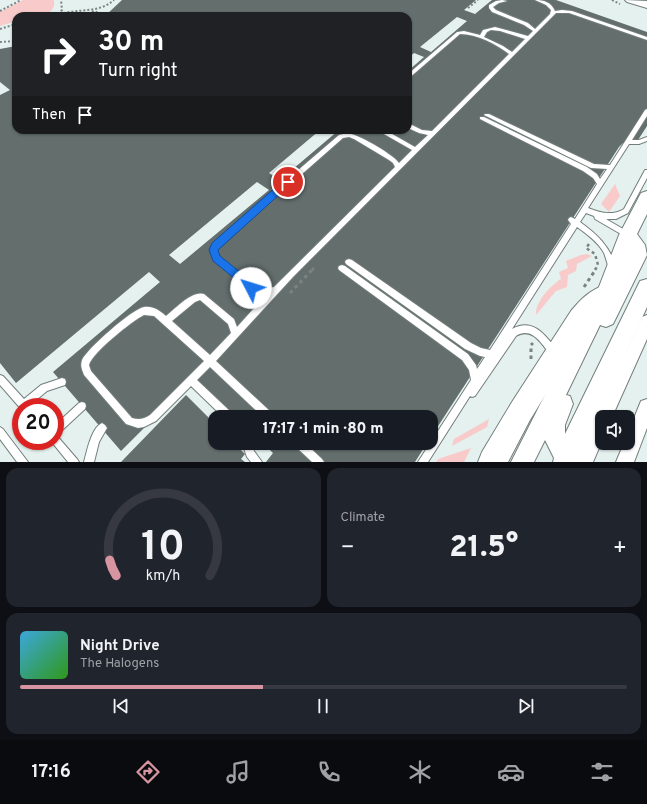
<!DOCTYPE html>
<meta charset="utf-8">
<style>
body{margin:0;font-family:Overpass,sans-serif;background:#20242c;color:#f1f3f6;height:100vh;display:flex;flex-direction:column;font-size:15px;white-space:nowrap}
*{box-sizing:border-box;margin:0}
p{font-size:13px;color:#9ea1a6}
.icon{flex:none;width:22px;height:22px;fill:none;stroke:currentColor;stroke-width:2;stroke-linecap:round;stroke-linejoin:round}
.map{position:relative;height:462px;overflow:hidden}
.drawer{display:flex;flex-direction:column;gap:6px;padding:6px;background:#0d0f14;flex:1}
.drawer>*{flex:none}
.banner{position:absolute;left:12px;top:12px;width:400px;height:122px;border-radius:12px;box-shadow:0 1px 3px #0004;background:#202124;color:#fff;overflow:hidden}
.controls{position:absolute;left:595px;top:410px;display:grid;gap:8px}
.controls a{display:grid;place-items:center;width:40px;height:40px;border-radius:8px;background:#171b24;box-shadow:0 1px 3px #0004;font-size:20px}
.speed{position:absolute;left:12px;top:398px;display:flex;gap:8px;font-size:20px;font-weight:700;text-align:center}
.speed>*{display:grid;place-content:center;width:52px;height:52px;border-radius:50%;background:#171b24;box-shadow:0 1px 3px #0004;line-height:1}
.speed .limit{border:6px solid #d22;background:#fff;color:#111}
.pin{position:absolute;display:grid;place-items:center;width:34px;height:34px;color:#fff;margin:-17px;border:2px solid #fff;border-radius:50%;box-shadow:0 1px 4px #0007}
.me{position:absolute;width:44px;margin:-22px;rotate:310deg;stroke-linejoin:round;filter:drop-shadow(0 0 3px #0008)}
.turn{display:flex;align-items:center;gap:14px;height:84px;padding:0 20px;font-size:18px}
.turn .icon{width:52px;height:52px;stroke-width:2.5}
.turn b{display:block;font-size:28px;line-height:34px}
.then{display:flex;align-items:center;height:38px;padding:0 20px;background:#0003;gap:8px;font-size:15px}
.big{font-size:30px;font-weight:800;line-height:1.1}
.drawer .card{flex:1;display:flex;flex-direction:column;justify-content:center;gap:6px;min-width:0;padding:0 14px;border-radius:12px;background:#20242c}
.drawer .dial{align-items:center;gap:0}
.dial svg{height:104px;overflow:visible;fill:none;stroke:#363941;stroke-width:7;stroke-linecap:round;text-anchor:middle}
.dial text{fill:#f1f3f6;stroke:none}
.song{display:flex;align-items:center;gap:12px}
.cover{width:48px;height:48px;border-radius:6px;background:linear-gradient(135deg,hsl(200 70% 55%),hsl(110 70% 35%))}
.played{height:4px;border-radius:2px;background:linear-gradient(90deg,#d695a0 40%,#363941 40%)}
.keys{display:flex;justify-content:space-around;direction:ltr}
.heat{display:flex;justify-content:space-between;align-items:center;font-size:22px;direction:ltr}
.drawer .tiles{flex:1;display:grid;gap:6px;grid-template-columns:1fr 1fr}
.card:last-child{grid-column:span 2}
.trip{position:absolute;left:208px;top:410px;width:230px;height:40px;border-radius:12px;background:#171b24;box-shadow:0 1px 3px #0004;font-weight:800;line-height:40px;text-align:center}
.dock{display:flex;height:64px;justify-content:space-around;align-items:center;background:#090b0e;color:#9ea1a6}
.dock .icon{width:28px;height:28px}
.dock .selected{color:#d695a0}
.dock b{font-size:18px;color:#f1f3f6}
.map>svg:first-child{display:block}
</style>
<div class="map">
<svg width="647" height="462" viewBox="0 0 647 462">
<rect width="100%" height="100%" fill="#e4f1ef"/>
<path fill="#f8cbca" d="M23,0H54V6C48,20 29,16 16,16V21L0,26V12Z
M615,184L620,196L609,212L601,204Z
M587,254L592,256L577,264L576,271L568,275L567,287L556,291L536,315C535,302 550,286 561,279L559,272L568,268L566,261L581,255Z
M489,419L487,427L452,446L454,439Z
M471,448L464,462H436L438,459Z"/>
<path fill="#636e6d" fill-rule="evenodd" d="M122,0H476L464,10L475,14L492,0H556L647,32V126L638,140L623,143L619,147L431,437V417H236L194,378L121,451L53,372L160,282L149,272L16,383L0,363V95L10,90L0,82V49L16,46V130H320L269,173L280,180L339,130H408V71L424,57L414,53L408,58V16H150L146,14L145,16H105ZM457,17L467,21L431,52L420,47ZM257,182L269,190L180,264L169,255Z
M186,395L215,424V443H234L245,454L241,459L245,462H121Z
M263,443H427L415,462H266L273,453Z"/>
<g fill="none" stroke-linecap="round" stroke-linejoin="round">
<g stroke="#737e7c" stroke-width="2">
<path id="service" d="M502,0L507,1L499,3L493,7L496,10L528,23L535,29L550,14L551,10L546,5L535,0C544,0 551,2 555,11L562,10L572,11L647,37V40L569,13H556L293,277L216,361L273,414L274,417H263L210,367L197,380L233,414L234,417H223L191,386L156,421L144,427L138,428L126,424L84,375C82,370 80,366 82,360C87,349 132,309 144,307C153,306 159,310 166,316C175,309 192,290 204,294L234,319L237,327L266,295L248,289L213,260L210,250L212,244L339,135C343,134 347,133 351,134C361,136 394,155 399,163L412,150L377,130H385L415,147L428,135L419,133L408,128V123L422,130L432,131L509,54C496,44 477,34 460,34L408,79V74L457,32L464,31L480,35L483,30L495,27L528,36L533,31L524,25L492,12L489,8V5L496,1ZM491,30L500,31L525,39L512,52L503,46L484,37L487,32ZM349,137L354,139L389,160L393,163L395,167L274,287L266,289L253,284L219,256L218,250V248L343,138ZM200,300L228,324L231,333L210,355L172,321L195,302ZM144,315L154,316L204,361L150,415C144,419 139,420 132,418L91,371L89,365C93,352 132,321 144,315Z
M647,109V116L632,140H639L647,137V141L639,144H629L588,208C601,213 612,216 624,209L645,170H647V178L628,213L616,219H606L630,233L632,235L630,237H626L595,219L594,216L586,213L580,222C597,234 609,246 616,266L615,268L612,269L609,268C607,263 606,258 604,253C598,242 587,234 577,227L512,329C533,317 546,336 557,350L558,353L557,356L554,357L551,356C542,344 532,326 516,336L475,396L472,397L470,396L428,462H418L471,380L469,370L462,360L339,270L338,268L339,266L342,265L345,266L468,354L476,365L477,369L485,357L480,356L465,349L346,264L345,262L346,260L349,259L352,260L471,343L481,348L490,350L571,224L568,220L569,218L571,217L575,219L597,184L593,178L583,171L480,119V117H484L587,167L597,174L600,179L607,169L591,168L484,115L485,114H489L594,164L610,165L645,110Z
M0,375L3,376L24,399L41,385L62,378L65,379L66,382L65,385L47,391L29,406V407H21V409L0,385Z
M82,402L85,403L86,406L85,409L58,434L55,435L58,437L77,459L79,462H68L51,441H55V425L79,403Z
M102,423L105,425L107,428L99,442L94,462H84C87,452 91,428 102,423Z
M0,427L3,429L28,462H17L0,439Z
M242,443H252L254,451L262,462H251L247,457Z
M293,443H305L322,459L324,462H312L295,446Z"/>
</g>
<g stroke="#737e7c" stroke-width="2">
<path id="minor" d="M647,315V339L612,417H602V441L593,462H575L642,317Z
M647,399V428L634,462H616L624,443H628V433L641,401Z"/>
</g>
<g stroke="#737e7c" stroke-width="2">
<path id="tertiary" d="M625,0L647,1V8L627,2Z
M647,191V214L637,234L645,245L647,255L613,324L606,327L600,325L566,395L570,396L573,404L565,425V434L640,281L647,279V307L576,462H553L554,458L545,440L534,462H511L597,292L619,235L641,193Z"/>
</g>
<g stroke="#737e7c" stroke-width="2">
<path id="primary" d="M605,285L613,288L617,295L613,302L598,313L587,327L530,420L508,462H478L482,452L512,402L571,311C581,299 590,290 605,285Z"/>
</g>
<path stroke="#7b8483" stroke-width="2" stroke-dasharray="2 2" stroke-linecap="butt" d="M612,0L620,4
M468,8L478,0
M0,11L21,0
M58,14L62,10L61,0
M56,16C75,7 97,15 114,0
M85,16L94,11L105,16
M0,29L16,24
M0,42L16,41"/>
<path stroke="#7b8483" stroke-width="2.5" stroke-dasharray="3 3" stroke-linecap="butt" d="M589,244L586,248L595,254L598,265L595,270
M312,270L314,268"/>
<path stroke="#7b8483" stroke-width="3" stroke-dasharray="3.5 3.5" stroke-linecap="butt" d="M584,287L596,269
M290,293L313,269
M531,359V345L533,343"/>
<use href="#service" fill="#fff" fill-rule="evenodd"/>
<use href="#minor" fill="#fff" fill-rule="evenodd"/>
<use href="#tertiary" fill="#fff" fill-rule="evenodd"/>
<use href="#primary" fill="#fff" fill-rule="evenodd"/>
</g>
<path fill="#1a73e8" stroke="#114b97" d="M288,178L291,179L292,182L291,184L218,250L220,256L255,284L256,288L255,291L251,292L213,261L209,250L212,243L285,179Z"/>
</svg>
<div class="controls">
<a><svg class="icon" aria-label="sound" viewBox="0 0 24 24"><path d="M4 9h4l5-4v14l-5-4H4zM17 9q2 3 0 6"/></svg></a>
</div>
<div class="speed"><div class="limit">20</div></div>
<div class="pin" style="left:288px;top:182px;background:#d93025"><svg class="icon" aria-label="arrive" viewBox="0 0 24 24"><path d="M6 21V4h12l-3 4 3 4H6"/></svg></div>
<svg class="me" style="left:251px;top:288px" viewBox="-20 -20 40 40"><circle r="19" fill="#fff"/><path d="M0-13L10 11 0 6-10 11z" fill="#1a73e8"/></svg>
<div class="trip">17:17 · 1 min · 80 m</div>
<div class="banner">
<div class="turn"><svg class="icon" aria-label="right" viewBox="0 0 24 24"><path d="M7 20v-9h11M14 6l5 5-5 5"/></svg><div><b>30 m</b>Turn right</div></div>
<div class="then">Then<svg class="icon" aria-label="arrive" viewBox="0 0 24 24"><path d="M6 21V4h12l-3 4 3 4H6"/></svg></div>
</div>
</div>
<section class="drawer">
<div class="tiles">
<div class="card dial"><svg viewBox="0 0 100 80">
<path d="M14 69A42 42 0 1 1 86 69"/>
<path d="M14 69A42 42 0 0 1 9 57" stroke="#d695a0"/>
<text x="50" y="56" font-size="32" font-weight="700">10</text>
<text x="50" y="72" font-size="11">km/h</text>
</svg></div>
<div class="card"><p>Climate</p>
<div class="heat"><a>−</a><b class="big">21.5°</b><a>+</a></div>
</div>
<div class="card">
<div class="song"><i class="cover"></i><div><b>Night Drive</b><p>The Halogens</p></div></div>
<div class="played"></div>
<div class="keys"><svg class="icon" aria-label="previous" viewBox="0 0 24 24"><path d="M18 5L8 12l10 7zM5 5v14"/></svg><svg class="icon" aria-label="pause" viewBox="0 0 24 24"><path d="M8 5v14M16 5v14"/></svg><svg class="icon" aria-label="next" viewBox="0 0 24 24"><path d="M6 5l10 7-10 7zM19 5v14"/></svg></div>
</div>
</div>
</section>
<nav class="dock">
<b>17:16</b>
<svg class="icon selected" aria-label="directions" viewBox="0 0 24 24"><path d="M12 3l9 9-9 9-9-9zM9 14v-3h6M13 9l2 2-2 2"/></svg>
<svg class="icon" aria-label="music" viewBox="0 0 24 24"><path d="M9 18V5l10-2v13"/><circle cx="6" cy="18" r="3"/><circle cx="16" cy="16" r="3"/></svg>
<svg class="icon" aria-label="phone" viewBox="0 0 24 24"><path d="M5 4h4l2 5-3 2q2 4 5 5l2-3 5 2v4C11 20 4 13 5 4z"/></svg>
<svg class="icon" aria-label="climate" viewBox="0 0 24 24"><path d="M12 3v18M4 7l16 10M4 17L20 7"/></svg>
<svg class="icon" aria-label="car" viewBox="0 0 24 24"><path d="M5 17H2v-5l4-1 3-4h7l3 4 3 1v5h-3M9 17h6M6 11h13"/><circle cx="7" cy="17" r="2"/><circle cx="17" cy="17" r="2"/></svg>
<svg class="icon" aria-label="filters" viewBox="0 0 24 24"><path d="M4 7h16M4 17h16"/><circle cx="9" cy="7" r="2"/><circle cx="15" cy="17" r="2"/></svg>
</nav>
